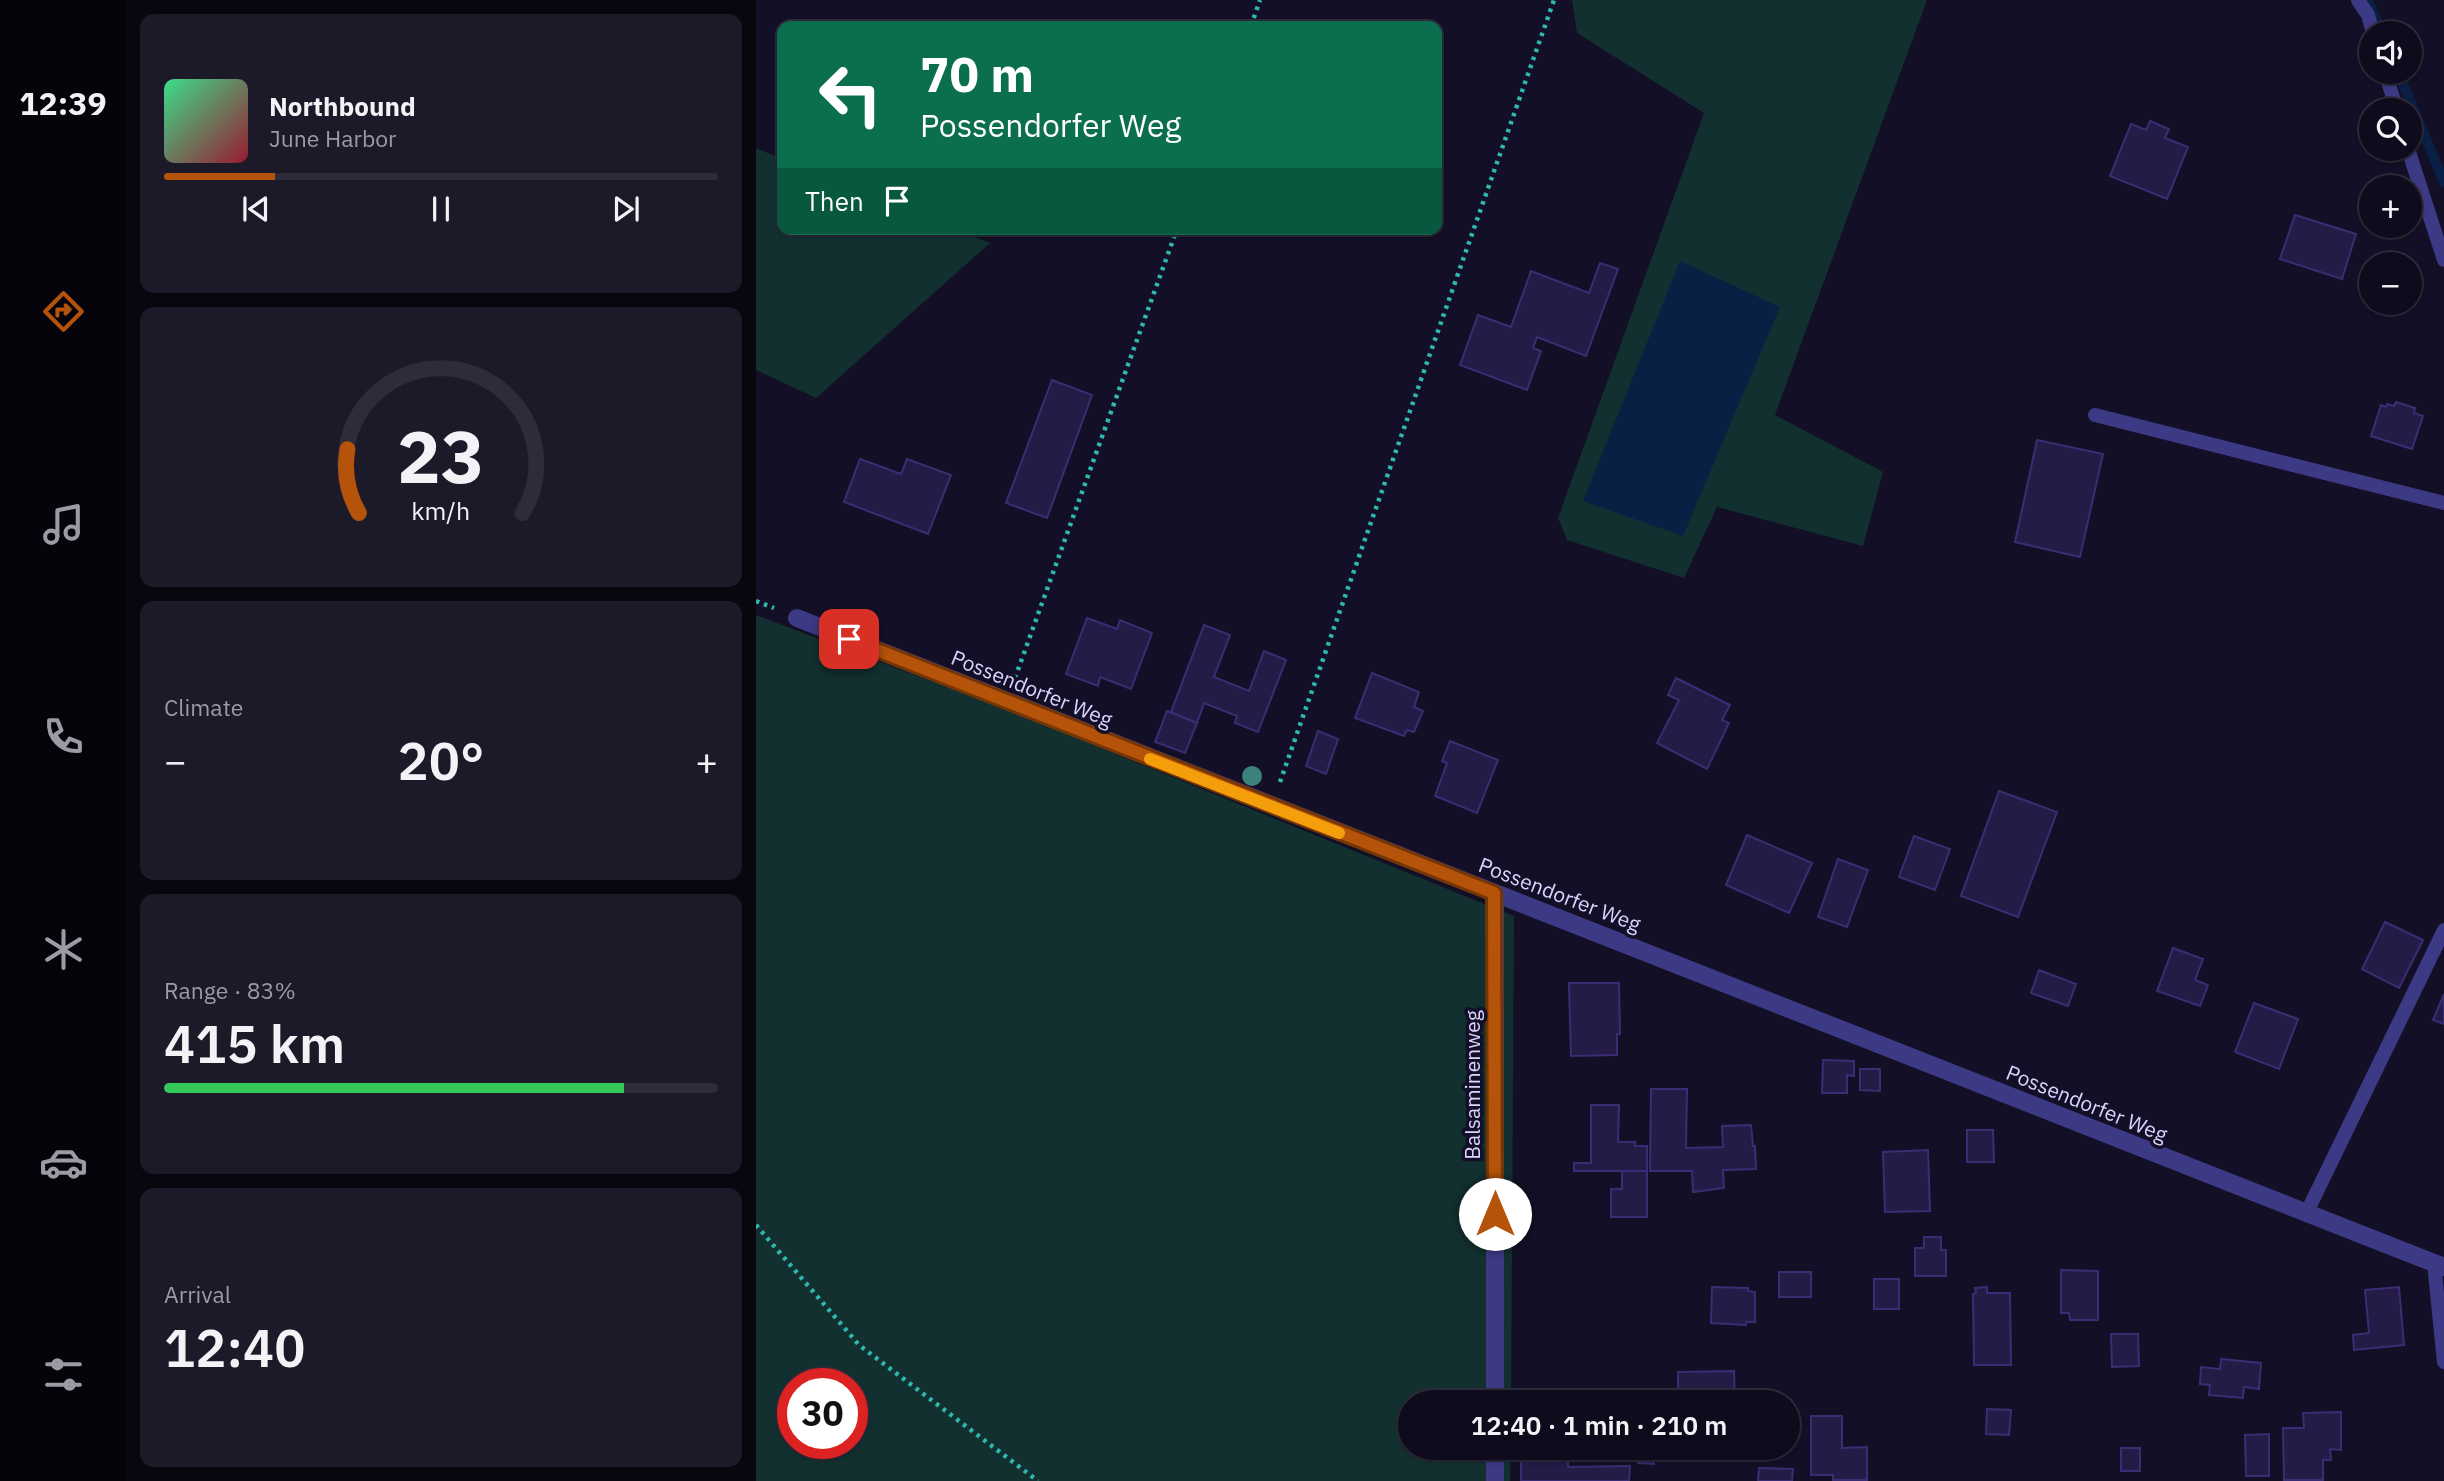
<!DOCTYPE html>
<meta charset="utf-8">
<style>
body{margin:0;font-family:"IBM Plex Sans",sans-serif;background:#1c1929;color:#f1f3f6;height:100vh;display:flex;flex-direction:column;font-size:26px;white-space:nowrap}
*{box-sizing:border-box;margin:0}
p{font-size:23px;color:#9b9ba3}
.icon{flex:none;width:38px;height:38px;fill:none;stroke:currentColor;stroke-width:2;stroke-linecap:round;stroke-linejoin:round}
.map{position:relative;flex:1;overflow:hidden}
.sheet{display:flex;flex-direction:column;gap:14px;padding:14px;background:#08060f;width:630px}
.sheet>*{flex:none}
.banner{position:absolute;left:21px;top:21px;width:665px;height:214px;border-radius:14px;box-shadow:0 2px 5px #0004,0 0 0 2px #2e2b3b;background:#0b6e4f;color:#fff;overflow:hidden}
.fabs{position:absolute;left:1603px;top:21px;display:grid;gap:14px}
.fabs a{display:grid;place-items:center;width:63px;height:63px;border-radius:50%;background:#0e0b1c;box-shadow:0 2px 5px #0004,0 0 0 2px #2e2b3b;font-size:35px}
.speed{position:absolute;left:21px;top:1368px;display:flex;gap:14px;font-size:35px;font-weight:700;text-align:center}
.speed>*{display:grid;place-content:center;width:91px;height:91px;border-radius:50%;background:#0e0b1c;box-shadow:0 2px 5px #0004,0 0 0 2px #2e2b3b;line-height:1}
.speed .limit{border:10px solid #d22;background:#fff;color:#111}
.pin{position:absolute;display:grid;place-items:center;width:60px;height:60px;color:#fff;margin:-30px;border-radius:14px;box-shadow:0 4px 10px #0006}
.me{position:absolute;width:77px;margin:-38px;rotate:0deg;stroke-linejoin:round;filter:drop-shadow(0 0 5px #0008)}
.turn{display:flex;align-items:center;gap:24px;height:147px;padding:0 28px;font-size:32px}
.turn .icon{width:91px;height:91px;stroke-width:2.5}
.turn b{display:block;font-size:49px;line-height:60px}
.then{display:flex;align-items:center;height:66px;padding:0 28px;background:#0003;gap:14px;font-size:26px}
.big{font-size:52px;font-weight:600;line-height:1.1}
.sheet .tile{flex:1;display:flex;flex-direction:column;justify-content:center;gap:10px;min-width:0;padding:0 24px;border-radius:14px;background:#1c1929}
.sheet .dial{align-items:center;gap:0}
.dial svg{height:182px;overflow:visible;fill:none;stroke:#2e2b3b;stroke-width:7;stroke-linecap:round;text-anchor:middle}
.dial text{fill:#f1f3f6;stroke:none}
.song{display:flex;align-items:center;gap:21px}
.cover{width:84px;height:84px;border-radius:10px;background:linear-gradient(135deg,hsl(150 70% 55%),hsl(350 70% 35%))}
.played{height:7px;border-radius:4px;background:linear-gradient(90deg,#b45309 20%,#2e2b3b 20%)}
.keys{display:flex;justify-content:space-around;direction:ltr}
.heat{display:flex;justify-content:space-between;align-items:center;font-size:38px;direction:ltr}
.charge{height:10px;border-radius:5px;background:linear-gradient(90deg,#34c759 83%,#2e2b3b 0)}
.trip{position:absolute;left:642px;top:1390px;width:402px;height:70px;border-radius:35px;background:#0e0b1c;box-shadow:0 2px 5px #0004,0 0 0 2px #2e2b3b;font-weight:600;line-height:70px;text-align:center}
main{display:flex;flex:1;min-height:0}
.menu{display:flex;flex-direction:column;width:126px;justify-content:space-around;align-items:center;background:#06040b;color:#9b9ba3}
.menu .icon{width:49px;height:49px}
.menu .active{color:#b45309}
.menu b{font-size:32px;color:#f1f3f6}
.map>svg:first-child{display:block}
</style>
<main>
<nav class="menu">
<b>12:39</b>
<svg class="icon active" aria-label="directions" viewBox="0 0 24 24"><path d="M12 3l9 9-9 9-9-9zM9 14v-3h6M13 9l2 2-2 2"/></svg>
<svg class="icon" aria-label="music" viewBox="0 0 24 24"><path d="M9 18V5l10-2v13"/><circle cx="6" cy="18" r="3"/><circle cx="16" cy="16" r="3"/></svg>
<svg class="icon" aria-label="phone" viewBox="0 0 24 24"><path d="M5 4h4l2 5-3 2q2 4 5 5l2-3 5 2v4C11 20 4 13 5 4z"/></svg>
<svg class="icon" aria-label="climate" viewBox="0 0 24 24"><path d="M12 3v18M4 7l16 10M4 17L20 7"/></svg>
<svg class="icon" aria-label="car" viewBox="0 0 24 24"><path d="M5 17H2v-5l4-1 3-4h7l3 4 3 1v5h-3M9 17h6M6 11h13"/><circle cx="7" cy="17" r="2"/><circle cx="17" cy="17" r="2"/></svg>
<svg class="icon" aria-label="filters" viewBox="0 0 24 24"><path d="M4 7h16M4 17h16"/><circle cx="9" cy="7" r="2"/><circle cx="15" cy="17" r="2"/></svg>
</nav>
<section class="sheet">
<div class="tile">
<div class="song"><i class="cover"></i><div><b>Northbound</b><p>June Harbor</p></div></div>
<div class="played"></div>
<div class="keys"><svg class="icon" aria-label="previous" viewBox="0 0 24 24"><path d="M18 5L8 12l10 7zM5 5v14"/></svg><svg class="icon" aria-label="pause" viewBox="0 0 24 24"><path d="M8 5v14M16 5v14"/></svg><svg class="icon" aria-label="next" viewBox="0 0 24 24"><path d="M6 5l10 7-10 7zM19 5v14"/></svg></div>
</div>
<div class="tile dial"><svg viewBox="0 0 100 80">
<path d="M14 69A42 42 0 1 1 86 69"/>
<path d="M14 69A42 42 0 0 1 9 41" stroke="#b45309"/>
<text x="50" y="56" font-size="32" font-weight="700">23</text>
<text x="50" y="72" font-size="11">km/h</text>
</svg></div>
<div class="tile"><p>Climate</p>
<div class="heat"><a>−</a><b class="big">20°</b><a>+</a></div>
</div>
<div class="tile"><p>Range · 83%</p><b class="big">415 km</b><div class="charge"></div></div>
<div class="tile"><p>Arrival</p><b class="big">12:40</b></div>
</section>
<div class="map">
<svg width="1688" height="1481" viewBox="0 0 1688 1481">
<rect width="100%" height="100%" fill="#130f26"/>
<path fill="#12302f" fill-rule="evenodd" d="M816,0H1171L1019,415L1127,472L1107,546L961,507L928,578L811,540L802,518L948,113L821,33Z
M0,148L26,159V229H199L234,243L60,398L0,370Z
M0,615L249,709L758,916L755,1402H654V1447H755L754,1481H0ZM37,1384H96V1444H37Z"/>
<path fill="#0a1f44" d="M924,261L1024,307L927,536L827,501Z"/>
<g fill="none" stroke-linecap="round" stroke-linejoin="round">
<path stroke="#0a1f44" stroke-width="10" d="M1612,0L1626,33
M1642,72L1688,182"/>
</g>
<path fill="#241b47" stroke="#3b2d73" stroke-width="2" d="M1394,121L1413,129L1409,138L1432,147L1411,199L1354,176L1375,124L1390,130Z
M1539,215L1600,234L1586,279L1524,259Z
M844,263L862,269L830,356L781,337L777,348L785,351L771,390L704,365L722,315L755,327L775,271L833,293Z
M296,380L336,395L291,518L250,503Z
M1640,402L1659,408L1658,413L1667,416L1656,449L1615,436L1625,405L1630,407L1631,404L1638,406Z
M1281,440L1347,454L1324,557L1259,542Z
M104,459L145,474L151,459L195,475L172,534L88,502Z
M331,618L361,629L364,620L396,633L375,689L344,677L342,686L310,674Z
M448,625L474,635L458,677L493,691L508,651L530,660L502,732L479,723L481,716L448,703L441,723L415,712Z
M616,673L663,692L658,707L667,711L658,732L651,730L648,736L599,718Z
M920,678L974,705L966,720L973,723L951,769L901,743L923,700L912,695Z
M411,711L441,723L429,753L399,742Z
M562,731L582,739L570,774L550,766Z
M694,741L742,760L721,813L679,796L691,763L686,761Z
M1243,791L1301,812L1262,917L1205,896Z
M991,835L1056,863L1033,913L970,885Z
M1158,836L1194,849L1179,890L1143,877Z
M1082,859L1112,870L1091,927L1062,917Z
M1629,922L1667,940L1643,988L1606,969Z
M1417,948L1447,959L1439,980L1452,985L1444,1006L1401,991Z
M1283,970L1320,984L1312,1006L1275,993Z
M813,983H863L864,1034H861V1055L815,1056Z
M1688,994V1024L1677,1020Z
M1498,1003L1542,1019L1523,1069L1479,1052Z
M1067,1060L1098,1061V1076L1091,1075V1093H1066Z
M1104,1069H1124V1091L1104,1090Z
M895,1089H931L930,1148L967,1147L966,1126L995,1125L997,1146H999L1000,1169L967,1170L968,1188L937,1192L936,1171H894Z
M835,1105H863L862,1142H879V1146H891V1171H818V1163H835Z
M1211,1130H1237L1238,1162H1211Z
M1172,1150L1174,1211L1129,1212L1127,1152Z
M866,1171H891V1217H855V1189H866Z
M1168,1237H1185V1250H1190V1276H1159V1248H1168Z
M1305,1270L1342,1271V1320H1314L1313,1313H1305Z
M1023,1272H1055V1297H1023Z
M1118,1279H1143V1309H1118Z
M956,1287L992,1288V1291L999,1292V1322H990V1325L955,1323Z
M1231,1287V1293H1254L1255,1365H1218L1217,1294L1220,1293L1219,1288Z
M1643,1287L1648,1345L1598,1350L1597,1335L1613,1333L1609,1290Z
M1355,1334H1382L1383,1366L1356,1367Z
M1465,1359L1505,1363L1503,1389L1488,1387L1487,1398L1453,1395L1454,1385L1444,1384L1445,1367L1464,1369Z
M978,1371L979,1402H919L918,1395H922V1372Z
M1231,1409L1255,1410L1253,1435L1230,1434Z
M1585,1412V1450L1574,1449L1575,1460H1567V1480H1528L1527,1428H1548L1547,1413Z
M1055,1416H1086V1448L1111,1447V1480H1077V1475H1055Z
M1513,1434V1476H1490L1489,1435Z
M765,1447H812V1467L874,1466L873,1481H765Z
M884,1447H899L898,1464L882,1463Z
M1365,1448H1384V1471H1365Z
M1003,1468L1037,1469L1036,1481H1002Z"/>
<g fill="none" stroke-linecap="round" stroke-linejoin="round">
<path stroke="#2fb8b0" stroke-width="4.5" stroke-dasharray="3.5 5" stroke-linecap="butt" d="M495,26L504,0
M0,601L18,608
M259,678L421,229
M524,782L798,0
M0,1225L103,1345L282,1481"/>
<path stroke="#3d3a85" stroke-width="14" d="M1602,0L1612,15L1617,33
M1629,72L1641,110
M1652,149L1688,260
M1339,415L1688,503
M1550,1214L1688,930
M1678,1263L1688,1362"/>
<path stroke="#3d3a85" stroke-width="18" d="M41,618L1688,1267
M739,893V1402
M739,1447V1481"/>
</g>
<circle fill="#3d827b" cx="496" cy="776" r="10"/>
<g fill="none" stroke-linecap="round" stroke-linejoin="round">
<g stroke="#753606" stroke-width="18">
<path id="route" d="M93,639L738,893L739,1214"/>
</g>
<use href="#route" stroke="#b45309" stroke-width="12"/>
<path stroke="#f59e0b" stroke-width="12" d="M394,759L583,833"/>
</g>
<g text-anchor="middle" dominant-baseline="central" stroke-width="7" stroke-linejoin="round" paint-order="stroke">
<g font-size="21" fill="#d9d4ff" stroke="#130f26">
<text transform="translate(276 688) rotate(22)">Possendorfer Weg</text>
<text transform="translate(804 894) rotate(21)">Possendorfer Weg</text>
<text transform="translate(716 1085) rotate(-90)">Balsaminenweg</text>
<text transform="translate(1331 1103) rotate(22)">Possendorfer Weg</text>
</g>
</g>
</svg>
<div class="fabs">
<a><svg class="icon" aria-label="sound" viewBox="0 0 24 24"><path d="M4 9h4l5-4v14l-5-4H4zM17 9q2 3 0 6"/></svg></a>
<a><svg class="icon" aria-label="search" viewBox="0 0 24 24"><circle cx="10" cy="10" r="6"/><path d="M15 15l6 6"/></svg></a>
<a>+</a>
<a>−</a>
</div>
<div class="speed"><div class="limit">30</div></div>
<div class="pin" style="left:93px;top:639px;background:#d93025"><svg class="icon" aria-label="arrive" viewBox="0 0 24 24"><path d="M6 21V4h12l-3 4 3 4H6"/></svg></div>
<svg class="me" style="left:739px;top:1214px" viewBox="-20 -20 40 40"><circle r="19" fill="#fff"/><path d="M0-13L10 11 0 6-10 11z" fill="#b45309"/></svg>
<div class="trip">12:40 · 1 min · 210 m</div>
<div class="banner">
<div class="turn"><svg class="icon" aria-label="left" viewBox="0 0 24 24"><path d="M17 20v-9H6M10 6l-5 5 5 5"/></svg><div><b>70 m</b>Possendorfer Weg</div></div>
<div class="then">Then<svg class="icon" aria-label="arrive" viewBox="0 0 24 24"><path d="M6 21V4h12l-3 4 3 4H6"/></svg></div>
</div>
</div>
</main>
